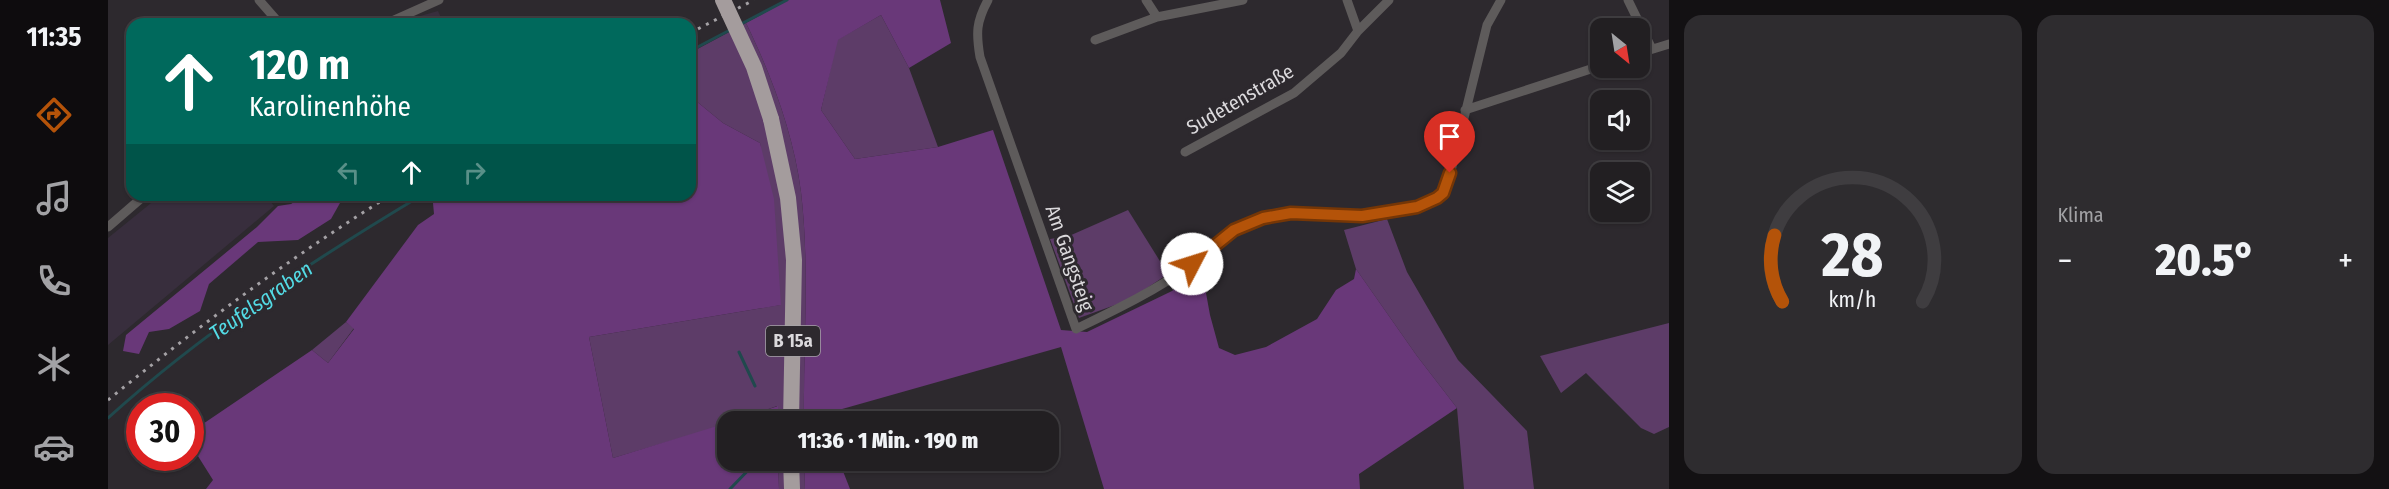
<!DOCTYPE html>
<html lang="de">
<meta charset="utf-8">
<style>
body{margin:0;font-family:"Fira Sans Condensed",sans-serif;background:#2e2c2f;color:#f1f3f6;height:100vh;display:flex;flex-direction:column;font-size:22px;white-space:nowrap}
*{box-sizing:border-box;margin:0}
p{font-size:20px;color:#a2a2a5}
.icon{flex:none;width:33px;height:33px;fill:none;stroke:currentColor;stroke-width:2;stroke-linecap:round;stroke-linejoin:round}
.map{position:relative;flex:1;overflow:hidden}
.sheet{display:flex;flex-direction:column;gap:15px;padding:15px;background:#131113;width:720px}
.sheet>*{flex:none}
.hud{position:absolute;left:18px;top:18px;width:570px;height:183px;border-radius:18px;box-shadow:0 2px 4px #0004,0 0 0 2px #3f3d40;background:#00695c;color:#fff;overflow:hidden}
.needle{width:39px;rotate:150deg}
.tools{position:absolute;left:1482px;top:18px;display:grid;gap:12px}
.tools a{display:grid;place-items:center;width:60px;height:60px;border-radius:12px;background:#221f22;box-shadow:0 2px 4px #0004,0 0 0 2px #3f3d40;font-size:30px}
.speed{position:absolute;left:18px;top:393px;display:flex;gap:12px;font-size:30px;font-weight:700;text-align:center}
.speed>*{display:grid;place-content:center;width:78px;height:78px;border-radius:50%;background:#221f22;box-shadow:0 2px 4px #0004,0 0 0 2px #3f3d40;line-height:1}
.speed .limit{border:9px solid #d22;background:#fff;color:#111}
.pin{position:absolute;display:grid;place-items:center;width:51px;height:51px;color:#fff;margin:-62px -26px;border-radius:50% 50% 50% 0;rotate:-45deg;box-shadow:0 0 6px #0007}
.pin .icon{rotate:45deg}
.me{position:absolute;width:66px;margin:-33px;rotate:50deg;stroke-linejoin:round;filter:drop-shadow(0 0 4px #0008)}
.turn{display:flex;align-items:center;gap:21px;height:126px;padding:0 24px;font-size:27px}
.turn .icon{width:78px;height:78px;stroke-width:2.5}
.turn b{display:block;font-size:42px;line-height:51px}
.lanes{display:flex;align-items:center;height:57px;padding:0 24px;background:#0003;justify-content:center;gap:30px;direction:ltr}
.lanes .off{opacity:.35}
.big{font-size:45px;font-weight:800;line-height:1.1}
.sheet .tile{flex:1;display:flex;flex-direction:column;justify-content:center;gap:9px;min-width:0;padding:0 21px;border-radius:18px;background:#2e2c2f}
.sheet .dial{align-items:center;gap:0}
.dial svg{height:156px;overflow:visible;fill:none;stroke:#3f3d40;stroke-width:7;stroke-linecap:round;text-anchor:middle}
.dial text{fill:#f1f3f6;stroke:none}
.heat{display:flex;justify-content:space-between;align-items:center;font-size:33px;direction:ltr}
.sheet .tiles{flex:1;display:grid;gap:15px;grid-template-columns:repeat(2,1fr)}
.trip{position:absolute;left:609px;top:411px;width:342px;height:60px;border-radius:18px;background:#221f22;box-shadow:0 2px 4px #0004,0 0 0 2px #3f3d40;font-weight:800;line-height:60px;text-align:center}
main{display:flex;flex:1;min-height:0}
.tab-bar{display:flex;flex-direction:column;width:108px;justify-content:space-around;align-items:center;background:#0e0c0e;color:#a2a2a5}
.tab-bar .icon{width:42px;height:42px}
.tab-bar .on{color:#b45309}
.tab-bar b{font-size:27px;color:#f1f3f6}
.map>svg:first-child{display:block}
</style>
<main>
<nav class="tab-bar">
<b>11:35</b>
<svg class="icon on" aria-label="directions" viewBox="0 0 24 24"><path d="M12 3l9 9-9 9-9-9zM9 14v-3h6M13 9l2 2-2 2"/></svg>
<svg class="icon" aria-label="music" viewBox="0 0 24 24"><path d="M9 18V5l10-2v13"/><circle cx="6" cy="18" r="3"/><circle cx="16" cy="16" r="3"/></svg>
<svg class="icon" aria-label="phone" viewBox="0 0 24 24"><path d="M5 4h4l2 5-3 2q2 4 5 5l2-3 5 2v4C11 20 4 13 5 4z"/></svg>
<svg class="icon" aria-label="climate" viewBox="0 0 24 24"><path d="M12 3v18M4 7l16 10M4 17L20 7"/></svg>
<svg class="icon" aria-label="car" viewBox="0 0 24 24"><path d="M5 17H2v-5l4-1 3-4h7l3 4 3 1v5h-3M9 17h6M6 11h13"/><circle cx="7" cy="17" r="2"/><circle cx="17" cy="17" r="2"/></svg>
</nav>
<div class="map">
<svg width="1561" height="489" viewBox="0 0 1561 489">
<rect width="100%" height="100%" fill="#2d292e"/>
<path fill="#382e3d" d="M330,11L336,24H291L305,18Z
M53,195H157L166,206L0,345V238Z"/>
<path fill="#5d3c68" d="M773,15L801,68L830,147L747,159L713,110L729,40Z
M638,23C663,74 686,135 693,192C702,268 695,345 696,421H670L669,406L603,429L505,458L481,337L672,305L652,143L615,123L582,96V53Z
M1020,210L1060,274L1021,300L971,318L942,239L961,236Z
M1279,219L1299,272L1350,360L1419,431L1426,489H1356L1349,408L1309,356L1248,269L1236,230Z
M238,322L246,328L220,363L204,350Z
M1561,323V427L1546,434L1533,428L1478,373L1453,393L1432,356Z
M670,461H696L697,489H671Z"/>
<path fill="#693879" d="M680,0H832L843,43L801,68L773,15L730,40L713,110L747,159L830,147L885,130L953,330L979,332L1064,291L1094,271L1102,315L1111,348L1127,355L1158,347L1209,319L1228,290L1246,279L1248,269L1309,356L1349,408L1251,474L1252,489H996L953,347L720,413L722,421H696C695,345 702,268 693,192C686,135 663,74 638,23Z
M582,96L615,123L652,143L666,199L673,305L481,337L505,458L619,423L620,460L670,461L671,489H98L105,480L83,445V432L204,350L220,363L246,329L238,322L310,225L326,214L325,203L338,195H582Z
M197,195H256L232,203L223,219L190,240L150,242L101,284L92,311L61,329L41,332L31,354L15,351L18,335L149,227L170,206L183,204Z
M670,406V421H624Z
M696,461H731L742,489H697Z"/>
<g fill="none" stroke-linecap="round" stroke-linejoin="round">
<path stroke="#20494d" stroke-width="3" d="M633,24L679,0
M582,51L622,30
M631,352L647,386
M0,418C96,331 204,261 314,195
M622,489L650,460"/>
<path stroke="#5e5b5b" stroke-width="9" d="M151,0L172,24
M880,0C868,22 868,33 872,57L968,329C1007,310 1047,291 1083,265C1107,248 1125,225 1155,218C1188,210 1219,218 1251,216C1274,215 1327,208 1339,187L1379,25L1393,0
M1038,0L1049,17L1135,0
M1239,0L1250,31
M1520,0L1544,49
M277,24L331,0
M987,40L1049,17
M1532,53L1561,44
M1357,110L1492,66
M1077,152L1186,93L1233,53L1250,31L1281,0
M0,227L37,195"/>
<path stroke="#a49c9d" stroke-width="16" d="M663,119L680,198L686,260L683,422
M683,460L684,489"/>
<path stroke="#a4a1a5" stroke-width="3" stroke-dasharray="3 6" stroke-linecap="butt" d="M582,33L646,0
M0,400C91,326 184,256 283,195"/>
<path stroke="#a49c9d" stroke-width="16" d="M615,0L646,67L663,119"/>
</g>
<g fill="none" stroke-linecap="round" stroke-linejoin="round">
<g stroke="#753606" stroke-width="15">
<path id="route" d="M1084,264L1126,230L1155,218L1183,213L1254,216L1309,207L1329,198L1335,193L1342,173"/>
</g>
<use href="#route" stroke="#b45309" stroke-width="10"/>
</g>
<g text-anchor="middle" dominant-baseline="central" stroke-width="6" stroke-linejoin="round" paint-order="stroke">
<rect fill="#2d292e" stroke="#a7a4a8" stroke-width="1.5" x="658" y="326" width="54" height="30" rx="4.5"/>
<g font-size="18" font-weight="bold" fill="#dbd9dc">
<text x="685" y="341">B 15a</text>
</g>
<g font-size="20" fill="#dbd9dc" stroke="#2d292e">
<text transform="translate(1132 99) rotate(-30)">Sudetenstraße</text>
<text transform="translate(962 258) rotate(71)">Am Gangsteig</text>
</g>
<g font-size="21" font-style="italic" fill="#53dbe5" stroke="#2d292e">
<text transform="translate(153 301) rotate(-35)">Teufelsgraben</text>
</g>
</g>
</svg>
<div class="tools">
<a><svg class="needle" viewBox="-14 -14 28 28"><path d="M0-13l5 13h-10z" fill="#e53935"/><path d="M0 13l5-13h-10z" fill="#a2a2a5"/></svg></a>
<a><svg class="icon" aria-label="sound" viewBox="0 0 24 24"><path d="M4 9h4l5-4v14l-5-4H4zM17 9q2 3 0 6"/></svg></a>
<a><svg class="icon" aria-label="layers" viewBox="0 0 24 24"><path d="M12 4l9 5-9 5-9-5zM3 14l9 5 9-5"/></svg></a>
</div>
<div class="speed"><div class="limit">30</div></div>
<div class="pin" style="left:1342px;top:173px;background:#d93025"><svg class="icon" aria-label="arrive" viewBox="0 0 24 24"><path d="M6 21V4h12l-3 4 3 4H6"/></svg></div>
<svg class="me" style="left:1084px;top:264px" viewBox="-20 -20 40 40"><circle r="19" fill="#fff"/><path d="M0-13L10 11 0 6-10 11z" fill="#b45309"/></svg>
<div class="trip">11:36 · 1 Min. · 190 m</div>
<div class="hud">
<div class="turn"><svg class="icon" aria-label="ahead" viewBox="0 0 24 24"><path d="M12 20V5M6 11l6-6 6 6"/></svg><div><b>120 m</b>Karolinenhöhe</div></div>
<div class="lanes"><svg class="icon off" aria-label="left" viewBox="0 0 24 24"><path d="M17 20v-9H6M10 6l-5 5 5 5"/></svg><svg class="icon" aria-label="ahead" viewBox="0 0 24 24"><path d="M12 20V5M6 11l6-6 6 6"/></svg><svg class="icon off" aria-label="right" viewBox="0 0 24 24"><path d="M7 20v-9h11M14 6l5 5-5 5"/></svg></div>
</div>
</div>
<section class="sheet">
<div class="tiles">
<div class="tile dial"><svg viewBox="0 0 100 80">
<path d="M14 69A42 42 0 1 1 86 69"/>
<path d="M14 69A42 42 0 0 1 10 35" stroke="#b45309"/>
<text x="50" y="56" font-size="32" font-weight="700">28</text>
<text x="50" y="72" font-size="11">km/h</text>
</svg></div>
<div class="tile"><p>Klima</p>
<div class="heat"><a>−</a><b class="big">20.5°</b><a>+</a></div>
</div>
</div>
</section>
</main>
